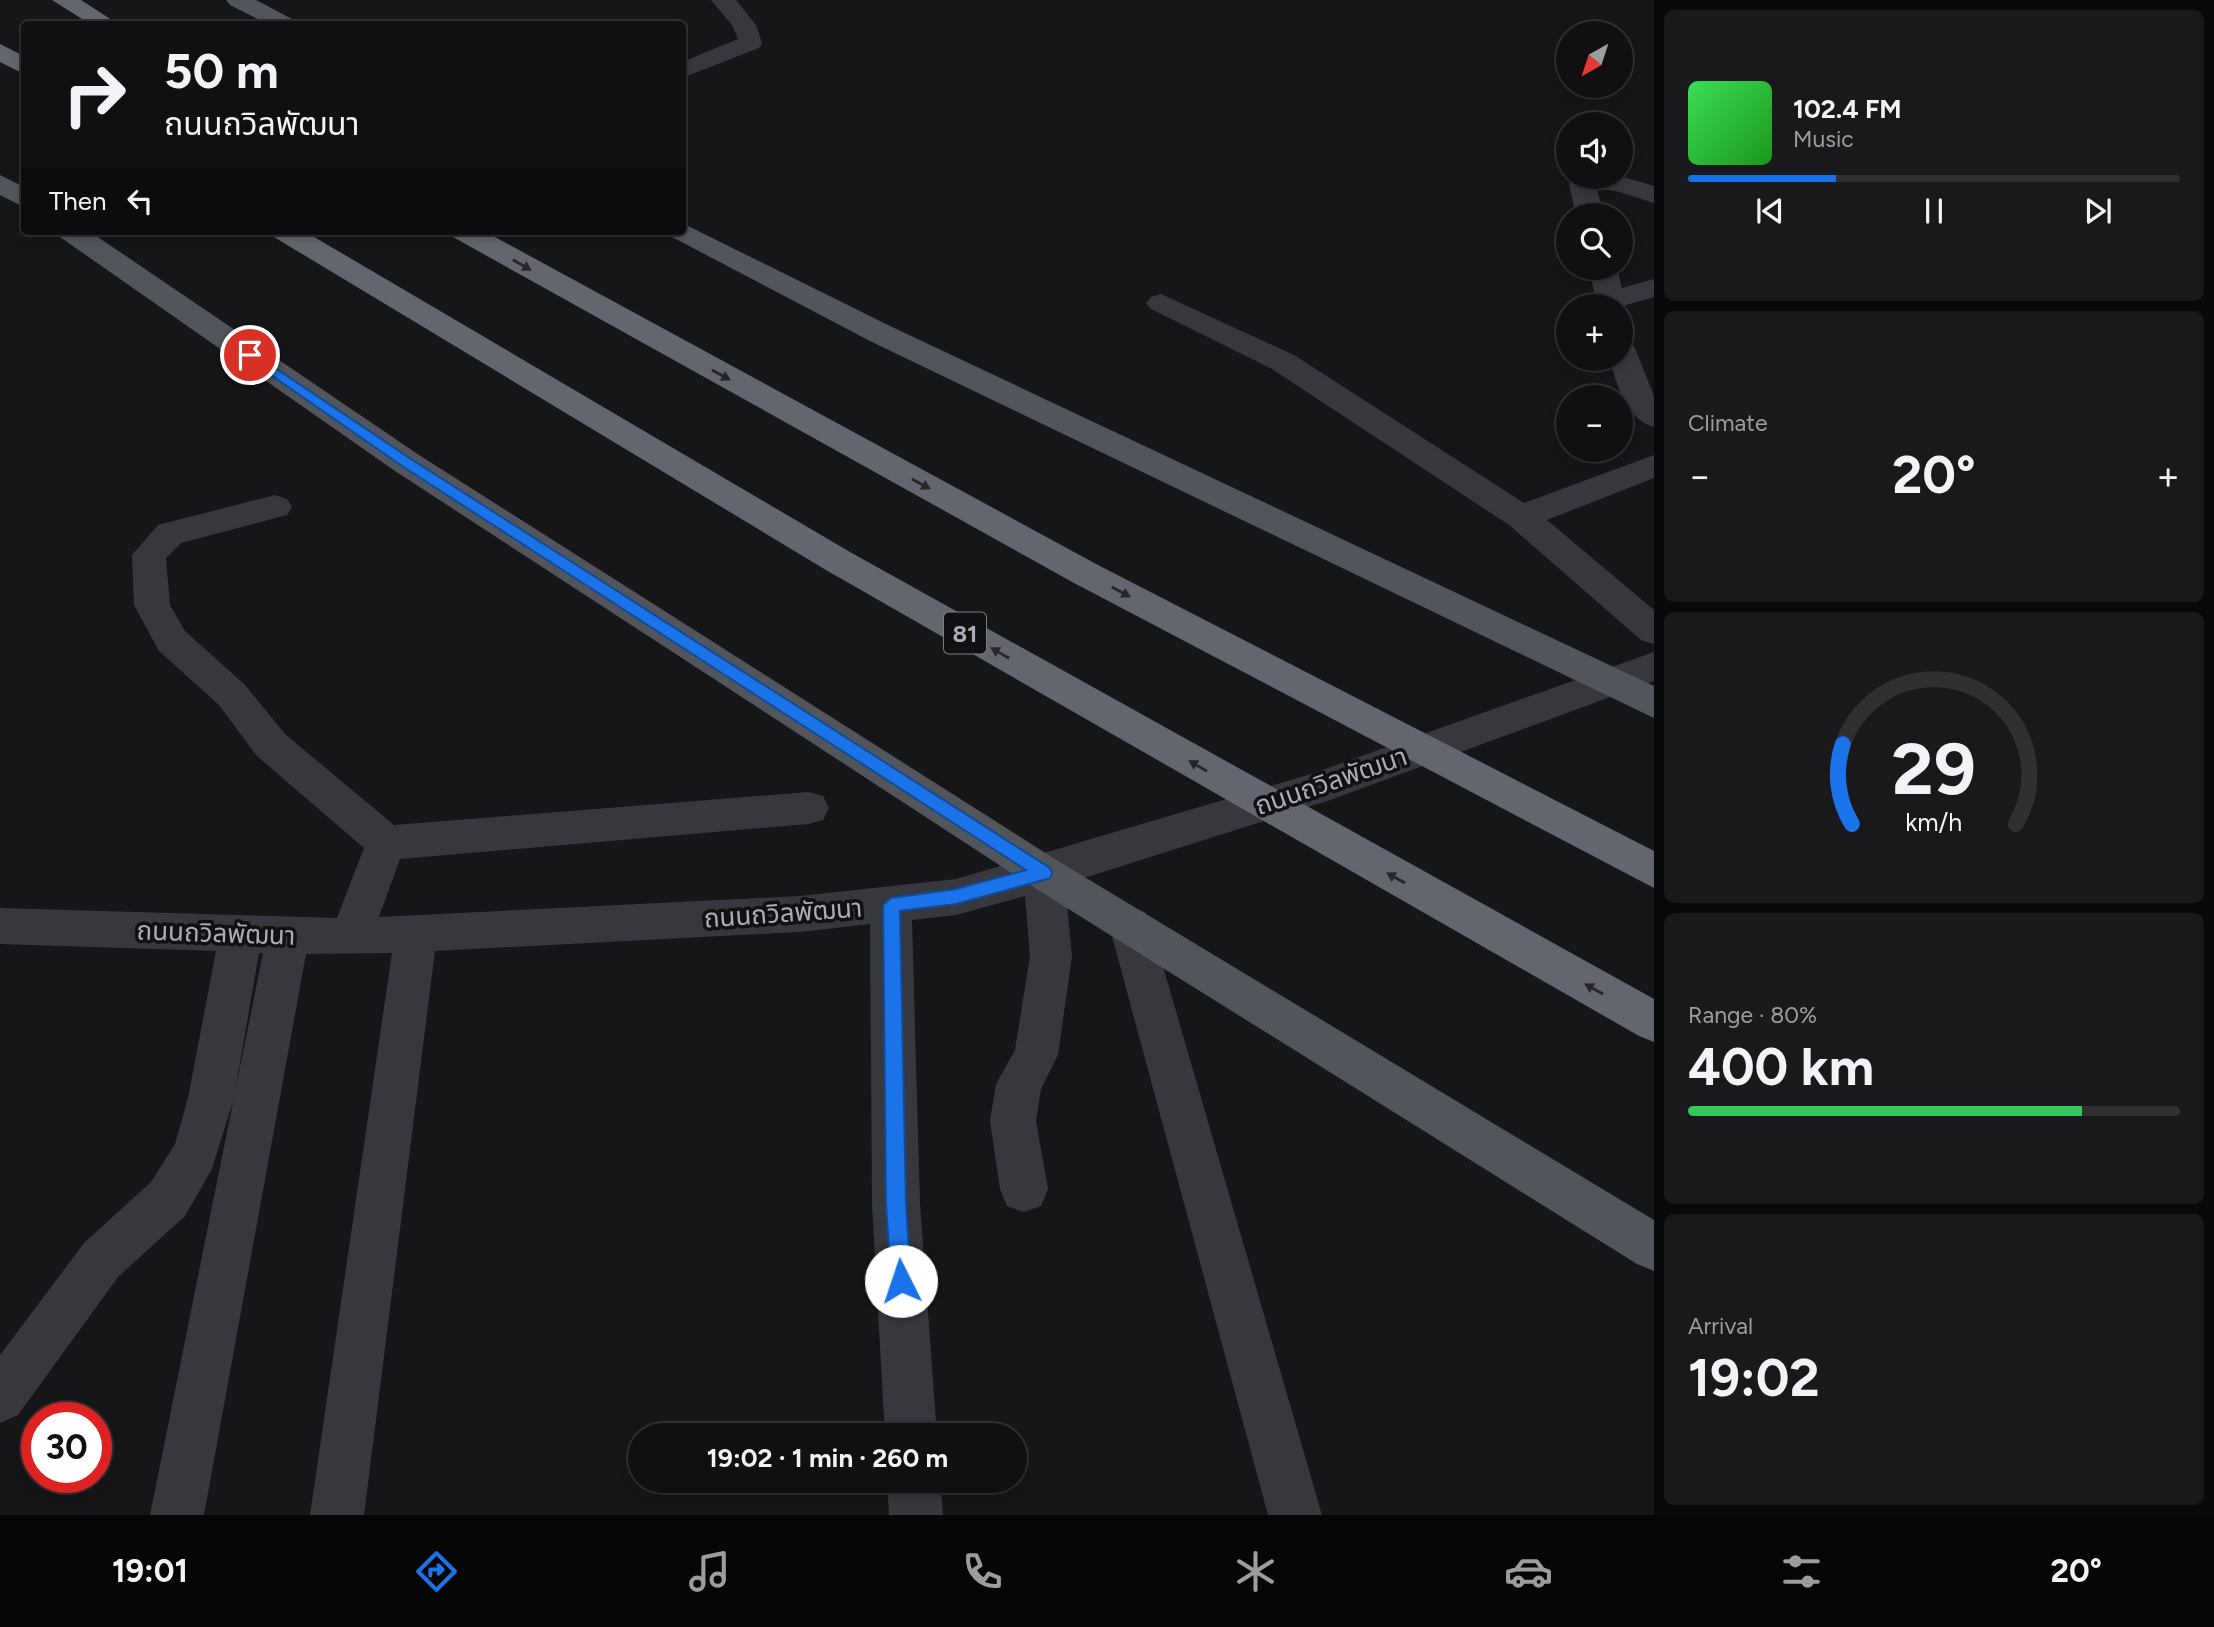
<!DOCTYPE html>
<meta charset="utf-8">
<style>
body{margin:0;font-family:Figtree,"Noto Sans Thai",sans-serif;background:#19191b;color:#f1f3f6;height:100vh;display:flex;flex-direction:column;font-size:26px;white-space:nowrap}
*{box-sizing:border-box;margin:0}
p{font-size:23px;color:#9c9d9f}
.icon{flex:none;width:38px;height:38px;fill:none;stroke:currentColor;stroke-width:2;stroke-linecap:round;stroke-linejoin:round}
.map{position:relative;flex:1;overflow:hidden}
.panel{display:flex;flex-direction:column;gap:10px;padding:10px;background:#09090a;width:560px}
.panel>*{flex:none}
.top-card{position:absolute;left:21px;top:21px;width:665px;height:214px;border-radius:7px;box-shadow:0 4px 10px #0003,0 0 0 2px #303032;background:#101012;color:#f1f3f6;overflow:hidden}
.needle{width:46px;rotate:219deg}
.tools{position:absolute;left:1556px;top:21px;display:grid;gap:14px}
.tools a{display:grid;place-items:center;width:77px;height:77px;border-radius:50%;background:#101012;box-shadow:0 4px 10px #0003,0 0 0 2px #303032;font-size:35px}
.speed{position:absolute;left:21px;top:1402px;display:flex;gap:14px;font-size:35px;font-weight:700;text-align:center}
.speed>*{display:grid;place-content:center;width:91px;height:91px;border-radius:50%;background:#101012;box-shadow:0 4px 10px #0003,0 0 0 2px #303032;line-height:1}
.speed .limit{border:10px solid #d22;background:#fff;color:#111}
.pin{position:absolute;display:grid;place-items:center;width:60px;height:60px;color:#fff;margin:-30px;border:4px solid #fff;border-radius:50%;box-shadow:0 2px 7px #0007}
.me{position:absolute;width:77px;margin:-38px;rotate:356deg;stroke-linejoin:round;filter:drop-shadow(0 0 5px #0008)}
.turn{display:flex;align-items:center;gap:24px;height:147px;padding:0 28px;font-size:32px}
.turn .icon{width:91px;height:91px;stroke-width:2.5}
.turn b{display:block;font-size:49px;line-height:60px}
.then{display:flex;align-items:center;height:66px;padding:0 28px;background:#0003;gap:14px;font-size:26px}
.big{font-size:52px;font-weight:700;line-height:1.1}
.panel .tile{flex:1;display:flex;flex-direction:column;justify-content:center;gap:10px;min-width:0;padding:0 24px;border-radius:10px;background:#19191b}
.panel .dial{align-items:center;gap:0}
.dial svg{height:182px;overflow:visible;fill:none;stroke:#303032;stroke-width:7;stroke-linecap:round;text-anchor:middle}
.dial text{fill:#f1f3f6;stroke:none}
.song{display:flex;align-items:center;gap:21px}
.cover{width:84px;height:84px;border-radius:10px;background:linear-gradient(135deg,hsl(130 70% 55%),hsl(120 70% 35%))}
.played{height:7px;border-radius:4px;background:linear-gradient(90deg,#1a73e8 30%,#303032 30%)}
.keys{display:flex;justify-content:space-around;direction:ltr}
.heat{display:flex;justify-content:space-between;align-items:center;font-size:38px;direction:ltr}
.charge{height:10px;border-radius:5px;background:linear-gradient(90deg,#34c759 80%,#303032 0)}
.trip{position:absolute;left:628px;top:1423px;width:399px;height:70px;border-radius:35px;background:#101012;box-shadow:0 4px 10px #0003,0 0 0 2px #303032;font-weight:700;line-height:70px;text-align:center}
.menu{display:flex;height:112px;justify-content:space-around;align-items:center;background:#060607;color:#9c9d9f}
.menu .icon{width:49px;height:49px}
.menu .active{color:#1a73e8}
.menu b{font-size:32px;color:#f1f3f6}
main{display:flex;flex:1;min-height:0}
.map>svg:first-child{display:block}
</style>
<main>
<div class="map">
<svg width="1654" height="1515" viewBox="0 0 1654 1515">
<rect width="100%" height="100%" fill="#161618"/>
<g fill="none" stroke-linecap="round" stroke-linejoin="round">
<path fill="#37383d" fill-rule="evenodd" d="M711,0H736L756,25L762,43L759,48L682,78V62L738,39L732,25Z
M1620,176L1654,186V203L1616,191L1597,189L1604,215H1576L1569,184L1572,178Z
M1589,268H1617L1622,288L1654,279V297L1626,305L1620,313V306H1597Z
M1161,294L1294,355L1524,503L1654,455V478L1547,520L1654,610V644L1641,640L1509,525L1272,369L1151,309L1146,303L1151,297Z
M1620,339L1631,341L1635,348L1654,396V427C1624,418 1618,384 1609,359H1620Z
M275,495L287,499L292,507L287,515L181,543L166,558L170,605L185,631L245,685L285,734L394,825L809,792L823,796L829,808L823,820L809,824L400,859L379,917L800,896L956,879L1311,774L1654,652V681L1330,800L1065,884L1072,956L1058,1055L1041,1089L1036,1121L1048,1189L1041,1206L1024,1212L1007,1206L1000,1189L990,1121L996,1084L1015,1050L1030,956L1025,896L956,915L912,920L920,1204L937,1435H885L872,1204L870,924L800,932L435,951L364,1515H310L392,953L306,954L204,1515H150L263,953H259L234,1098L212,1169L185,1216L118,1277L18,1415L0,1423V1355L84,1243L151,1182L175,1144L188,1098L216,951L0,944V908L337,918L364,848L257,756L219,705L159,651L134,605L132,555L158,525Z
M1130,907L1145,912L1151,925L1322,1515H1268L1109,925L1115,912Z
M887,1480H940L943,1515H889Z"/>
<path fill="#53555c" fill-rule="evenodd" d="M226,0H256L292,19L296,24H267L230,5Z
M0,175L24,187V207L0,195Z
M682,223L892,327L1654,686V718L870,341L672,237L668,231H682Z
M56,231H89L419,455L1058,861L1654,1220V1271L1637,1264L1030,885L395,471L60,237Z"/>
<path fill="#63666e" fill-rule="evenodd" d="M52,0H81L118,24H90Z
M0,44L24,56V74L0,62Z
M270,231H304L850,552L1654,999V1042L1639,1036L826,570L274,237Z
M449,231H484L1098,565L1654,851V888L1074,583L453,237Z"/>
</g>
<defs><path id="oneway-solid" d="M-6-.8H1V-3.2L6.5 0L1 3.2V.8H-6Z" transform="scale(1.75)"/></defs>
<g fill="#26262a">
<use href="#oneway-solid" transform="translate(522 265) rotate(30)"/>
<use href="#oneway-solid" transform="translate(721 375) rotate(29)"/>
<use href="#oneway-solid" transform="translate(921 484) rotate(28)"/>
<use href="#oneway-solid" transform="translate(1121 592) rotate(28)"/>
<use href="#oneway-solid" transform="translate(1000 653) rotate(-150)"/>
<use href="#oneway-solid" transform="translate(1198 766) rotate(-150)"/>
<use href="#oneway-solid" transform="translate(1396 878) rotate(-151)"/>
<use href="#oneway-solid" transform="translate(1594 989) rotate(-151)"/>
</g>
<path fill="#1a73e8" stroke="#114b97" stroke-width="2" d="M250,351L411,459L1050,868L1052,873L1050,878L1044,880L956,904L900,911L906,1204L911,1281L908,1288L901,1291L894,1288L891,1281L886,1204L883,905L891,898L956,889L1026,870L402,466L245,357L243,355Z"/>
<g text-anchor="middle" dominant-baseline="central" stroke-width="7" stroke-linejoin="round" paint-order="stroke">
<rect fill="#111113" stroke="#7b7e86" stroke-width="2" x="944" y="612.5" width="42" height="41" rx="5"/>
<g font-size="24" font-weight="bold" fill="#a8adb8">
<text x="965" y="633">81</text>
</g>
<g font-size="26" fill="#a8adb8" stroke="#111113">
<text transform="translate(1331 781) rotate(-19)">ถนนถวิลพัฒนา</text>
<text transform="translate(783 913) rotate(-4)">ถนนถวิลพัฒนา</text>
<text transform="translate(216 933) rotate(2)">ถนนถวิลพัฒนา</text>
</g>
</g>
</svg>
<div class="tools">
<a><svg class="needle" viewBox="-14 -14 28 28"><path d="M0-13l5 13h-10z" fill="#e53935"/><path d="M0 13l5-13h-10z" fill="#9c9d9f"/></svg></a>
<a><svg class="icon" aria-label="sound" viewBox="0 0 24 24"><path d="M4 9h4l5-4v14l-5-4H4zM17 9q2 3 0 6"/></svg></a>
<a><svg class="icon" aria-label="search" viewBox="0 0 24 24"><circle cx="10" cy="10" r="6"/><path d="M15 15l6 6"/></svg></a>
<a>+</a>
<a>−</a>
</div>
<div class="speed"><div class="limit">30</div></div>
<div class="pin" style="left:250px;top:355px;background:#d93025"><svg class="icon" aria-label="arrive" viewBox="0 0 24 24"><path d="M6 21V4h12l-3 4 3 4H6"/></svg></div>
<svg class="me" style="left:901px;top:1281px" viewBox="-20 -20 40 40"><circle r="19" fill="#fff"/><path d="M0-13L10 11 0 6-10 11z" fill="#1a73e8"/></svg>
<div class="trip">19:02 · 1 min · 260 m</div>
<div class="top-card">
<div class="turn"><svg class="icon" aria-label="right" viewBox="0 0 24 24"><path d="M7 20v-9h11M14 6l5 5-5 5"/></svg><div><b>50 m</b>ถนนถวิลพัฒนา</div></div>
<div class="then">Then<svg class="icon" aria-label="left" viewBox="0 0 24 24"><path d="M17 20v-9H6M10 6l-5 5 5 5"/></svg></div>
</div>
</div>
<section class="panel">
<div class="tile">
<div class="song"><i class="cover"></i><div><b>102.4 FM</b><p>Music</p></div></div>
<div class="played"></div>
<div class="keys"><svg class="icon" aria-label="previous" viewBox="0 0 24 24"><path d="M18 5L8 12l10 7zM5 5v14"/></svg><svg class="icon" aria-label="pause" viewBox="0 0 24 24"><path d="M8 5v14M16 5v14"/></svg><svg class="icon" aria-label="next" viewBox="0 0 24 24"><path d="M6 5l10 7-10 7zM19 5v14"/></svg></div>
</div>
<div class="tile"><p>Climate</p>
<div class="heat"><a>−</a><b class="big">20°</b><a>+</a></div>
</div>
<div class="tile dial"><svg viewBox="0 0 100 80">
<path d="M14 69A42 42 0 1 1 86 69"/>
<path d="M14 69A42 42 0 0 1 10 34" stroke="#1a73e8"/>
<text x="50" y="56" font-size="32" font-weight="700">29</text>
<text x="50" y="72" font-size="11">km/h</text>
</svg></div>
<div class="tile"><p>Range · 80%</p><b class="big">400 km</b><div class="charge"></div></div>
<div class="tile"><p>Arrival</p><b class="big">19:02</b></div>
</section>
</main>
<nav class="menu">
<b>19:01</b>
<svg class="icon active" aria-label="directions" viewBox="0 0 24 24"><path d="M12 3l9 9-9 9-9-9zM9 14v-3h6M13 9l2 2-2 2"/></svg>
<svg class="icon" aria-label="music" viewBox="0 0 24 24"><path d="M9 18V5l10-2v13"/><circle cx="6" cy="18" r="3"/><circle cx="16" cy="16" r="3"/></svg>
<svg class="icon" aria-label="phone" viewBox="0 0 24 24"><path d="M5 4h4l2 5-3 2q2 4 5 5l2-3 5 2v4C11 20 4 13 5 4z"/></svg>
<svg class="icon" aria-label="climate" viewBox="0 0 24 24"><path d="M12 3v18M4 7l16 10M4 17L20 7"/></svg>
<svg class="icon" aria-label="car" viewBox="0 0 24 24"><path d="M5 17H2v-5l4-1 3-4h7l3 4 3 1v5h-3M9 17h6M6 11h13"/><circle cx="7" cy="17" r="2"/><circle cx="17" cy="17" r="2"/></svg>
<svg class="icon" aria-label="filters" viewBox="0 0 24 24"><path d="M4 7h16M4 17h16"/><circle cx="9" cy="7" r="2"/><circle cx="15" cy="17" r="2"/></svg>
<b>20°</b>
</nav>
